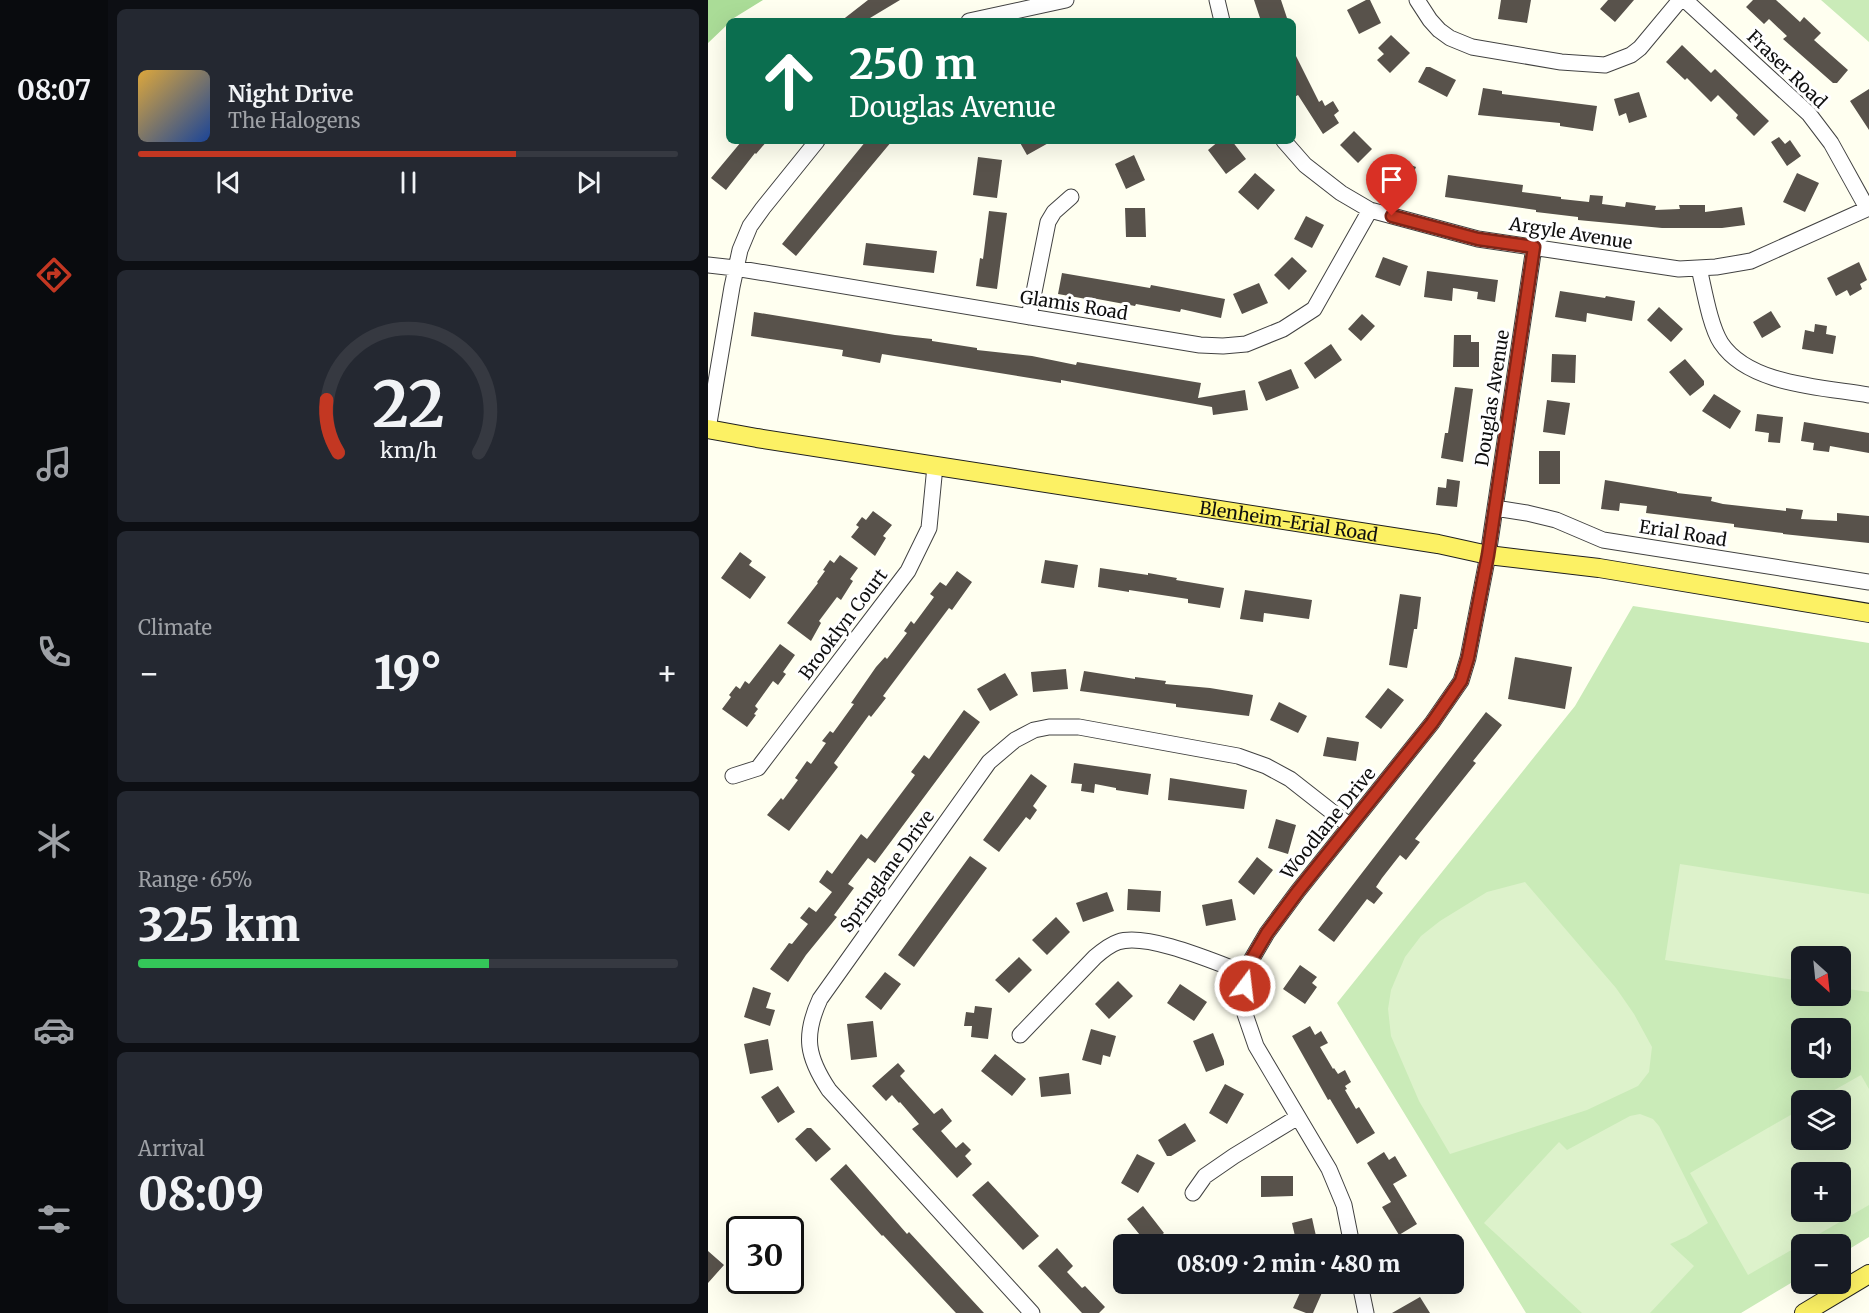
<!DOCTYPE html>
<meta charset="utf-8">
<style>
body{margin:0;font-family:Merriweather,serif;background:#242831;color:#f1f3f6;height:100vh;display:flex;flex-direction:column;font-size:22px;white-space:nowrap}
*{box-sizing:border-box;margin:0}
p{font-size:20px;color:#9ea1a6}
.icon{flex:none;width:33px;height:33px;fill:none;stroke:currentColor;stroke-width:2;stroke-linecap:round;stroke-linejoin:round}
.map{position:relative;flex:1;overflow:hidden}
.side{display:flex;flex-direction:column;gap:9px;padding:9px;background:#0d0f14;width:600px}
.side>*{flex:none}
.banner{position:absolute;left:18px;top:18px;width:570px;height:126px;border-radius:9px;box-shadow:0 6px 24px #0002;background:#0b6e4f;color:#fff;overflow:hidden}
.needle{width:39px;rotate:153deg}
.controls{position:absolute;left:1083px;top:946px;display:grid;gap:12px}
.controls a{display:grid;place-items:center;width:60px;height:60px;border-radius:9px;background:#171b24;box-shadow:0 6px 24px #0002;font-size:30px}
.speed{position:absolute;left:18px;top:1216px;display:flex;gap:12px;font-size:30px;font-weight:700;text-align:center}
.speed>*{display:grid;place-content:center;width:78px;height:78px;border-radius:50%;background:#171b24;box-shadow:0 6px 24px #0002;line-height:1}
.speed .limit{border:3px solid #111;border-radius:9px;background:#fff;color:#111}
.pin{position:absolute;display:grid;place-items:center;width:51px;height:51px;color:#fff;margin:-62px -26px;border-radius:50% 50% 50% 0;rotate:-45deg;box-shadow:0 0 6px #0007}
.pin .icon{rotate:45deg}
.me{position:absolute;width:66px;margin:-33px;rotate:15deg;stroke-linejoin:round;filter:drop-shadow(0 0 4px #0008)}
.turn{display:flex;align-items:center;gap:21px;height:126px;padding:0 24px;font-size:27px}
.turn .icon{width:78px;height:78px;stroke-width:2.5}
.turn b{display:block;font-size:42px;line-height:51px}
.big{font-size:45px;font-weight:800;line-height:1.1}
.side .widget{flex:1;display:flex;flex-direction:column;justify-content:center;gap:9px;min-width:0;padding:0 21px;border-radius:9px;background:#242831}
.side .dial{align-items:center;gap:0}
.dial svg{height:156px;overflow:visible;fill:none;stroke:#363941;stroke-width:7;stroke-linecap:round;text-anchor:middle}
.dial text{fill:#f1f3f6;stroke:none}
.song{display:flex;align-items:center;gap:18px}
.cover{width:72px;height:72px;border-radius:9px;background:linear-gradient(135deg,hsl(40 70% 55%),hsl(220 70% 35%))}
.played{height:6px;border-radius:3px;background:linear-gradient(90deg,#c33722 70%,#363941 70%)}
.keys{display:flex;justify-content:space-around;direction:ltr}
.heat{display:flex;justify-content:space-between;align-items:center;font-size:33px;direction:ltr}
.charge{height:9px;border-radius:4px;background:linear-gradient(90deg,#34c759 65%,#363941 0)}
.trip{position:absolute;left:405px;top:1234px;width:351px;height:60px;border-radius:9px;background:#171b24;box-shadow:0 6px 24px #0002;font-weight:800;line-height:60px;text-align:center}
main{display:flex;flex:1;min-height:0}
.tabs{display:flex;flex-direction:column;width:108px;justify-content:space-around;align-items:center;background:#090b0e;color:#9ea1a6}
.tabs .icon{width:42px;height:42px}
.tabs .selected{color:#c33722}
.tabs b{font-size:27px;color:#f1f3f6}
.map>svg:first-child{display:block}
</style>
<main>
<nav class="tabs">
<b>08:07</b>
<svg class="icon selected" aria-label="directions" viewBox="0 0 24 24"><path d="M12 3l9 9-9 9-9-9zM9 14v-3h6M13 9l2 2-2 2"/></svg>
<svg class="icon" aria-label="music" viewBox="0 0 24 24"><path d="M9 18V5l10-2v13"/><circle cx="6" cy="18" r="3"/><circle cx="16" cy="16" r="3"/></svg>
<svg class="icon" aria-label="phone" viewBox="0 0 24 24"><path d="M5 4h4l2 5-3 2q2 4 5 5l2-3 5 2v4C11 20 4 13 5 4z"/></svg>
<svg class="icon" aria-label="climate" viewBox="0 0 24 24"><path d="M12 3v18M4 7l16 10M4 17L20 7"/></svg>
<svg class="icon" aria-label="car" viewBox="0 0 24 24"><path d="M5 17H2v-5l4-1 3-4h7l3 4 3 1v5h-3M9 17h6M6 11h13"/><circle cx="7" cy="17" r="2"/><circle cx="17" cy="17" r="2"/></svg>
<svg class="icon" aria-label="filters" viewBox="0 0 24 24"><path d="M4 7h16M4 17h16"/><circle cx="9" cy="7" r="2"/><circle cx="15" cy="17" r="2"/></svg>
</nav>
<section class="side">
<div class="widget">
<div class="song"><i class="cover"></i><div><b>Night Drive</b><p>The Halogens</p></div></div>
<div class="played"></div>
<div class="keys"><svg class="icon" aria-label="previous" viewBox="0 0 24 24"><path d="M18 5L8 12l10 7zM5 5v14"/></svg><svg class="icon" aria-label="pause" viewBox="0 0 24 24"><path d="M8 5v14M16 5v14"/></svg><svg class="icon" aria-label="next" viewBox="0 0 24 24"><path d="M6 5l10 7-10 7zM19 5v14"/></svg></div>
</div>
<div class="widget dial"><svg viewBox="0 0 100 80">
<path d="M14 69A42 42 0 1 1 86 69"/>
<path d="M14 69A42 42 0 0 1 8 42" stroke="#c33722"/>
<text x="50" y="56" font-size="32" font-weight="700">22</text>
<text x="50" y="72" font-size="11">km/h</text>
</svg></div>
<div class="widget"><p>Climate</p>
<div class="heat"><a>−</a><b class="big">19°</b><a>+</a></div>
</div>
<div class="widget"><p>Range · 65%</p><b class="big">325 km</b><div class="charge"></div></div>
<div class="widget"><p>Arrival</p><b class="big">08:09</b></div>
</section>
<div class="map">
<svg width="1161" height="1313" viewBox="0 0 1161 1313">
<rect width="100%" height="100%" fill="#fffff0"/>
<path fill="#caebb8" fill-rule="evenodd" d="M1113,0H1161V42Z
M925,606L1161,643V1237L1133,1254L1132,1245H1094L1093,1277L1033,1313H818L629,1003L867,706ZM1094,957H1132V996H1094ZM1094,1029H1132V1068H1094ZM1094,1101H1132V1140H1094ZM1094,1173H1132V1212H1094Z"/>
<path fill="#aadc97" d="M0,0H55L21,21V23L0,43Z"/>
<path fill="#ddf2cb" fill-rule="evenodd" d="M972,864L1161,894V992L1133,988L1132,957H1094L1093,981L957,960Z
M817,882L908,988L926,1014L944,1047L941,1072L930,1086L879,1110L742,1154L711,1101L683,1036L680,1009L683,990L697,957L713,936L732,921L779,892Z
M1153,1075L1161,1089V1205L1040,1275L982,1173L1093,1109L1094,1140H1132V1101H1107ZM1094,1173H1132V1212H1094Z
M932,1114L945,1119L951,1126L1000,1223L978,1237L962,1244L986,1266L942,1313H874L776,1223L851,1142L859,1150L922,1116Z"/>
<path fill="#58524b" d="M160,0H192L157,21H133Z
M546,0H573L580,21H553Z
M658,0H662L673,23L651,34L639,10Z
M793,0H823L819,23L790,19Z
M900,0H926L907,22L892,9Z
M1045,0H1068L1092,22L1096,17L1113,33L1106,40L1140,70L1129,83H1125L1075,39L1079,36L1061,19L1056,24L1038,7Z
M683,35L702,53L682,73L669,60L676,54L670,48Z
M974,45L1003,73L1007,69L1061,121L1046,136L1028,118L1030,115L1010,95L1003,102L979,78L977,80L958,62Z
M585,50L611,102L614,100L617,106L625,101L631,111L626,115L631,123L615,134L590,95L585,98Z
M718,67H722L748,80L739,97L710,82Z
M775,88L794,91V94L889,106L885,131L852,126V123L770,115Z
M1161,89V130L1142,101Z
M931,92L939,117L921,123L918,113L911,116L906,99Z
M646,131L664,149L650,163L632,145Z
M1071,137L1077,144L1082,140L1093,156L1079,166L1063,142Z
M31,141H59L48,154L47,153L18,190L3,178L33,142Z
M158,141H184L88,256L74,244Z
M311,141H344L319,155Z
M511,141H524L538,159L518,174L500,150Z
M426,155L437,180L418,189L407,164Z
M270,157L294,160L289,198L265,195Z
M687,159L708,167L701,184L681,177Z
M547,173L567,190L550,210L530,192Z
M1089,173L1111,183L1097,212L1075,202Z
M740,175L815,185L814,192L853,197V199L881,202L882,195L895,196L894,204L917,207L918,202L948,206L947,210L972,209L971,205H997V212L1034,207L1037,225L1014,228H954L870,220V217L828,212V210L737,197Z
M417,208H437L438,237H418Z
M281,211L299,213L289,289L268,286L272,258L275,259Z
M598,216L616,225L604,248L586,239Z
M158,243L229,251L226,273L155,265Z
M584,257L599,271L581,290L566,275Z
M675,257L700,266L692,286L667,277Z
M1151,262L1159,280L1152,284L1154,289L1142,296L1139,290L1128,296L1119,278Z
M719,271L790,280L787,302L769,299L770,292L745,288L744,301L716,297Z
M354,273L442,288L443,285L517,299L513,318L473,309L472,312L428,304L427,306L384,298V300L350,294Z
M551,283L560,303L534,314L525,294Z
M852,291L897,298L898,296L927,301L924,321L879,313L878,322L847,317Z
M951,307L975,329L963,342L939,320Z
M1063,311L1073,327L1054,338L1045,322Z
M46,312L187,335L224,339V341L269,348V350L324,356L368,365L369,362L493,383L490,398L537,390L540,410L505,415L504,407L353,380V383L174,354L172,363L134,356L135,350L43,336Z
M654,314L667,326L653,341L640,329Z
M1107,324L1119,326L1118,334L1128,336L1125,354L1094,349L1097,330L1106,332Z
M746,335H763V342H771V367H745Z
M623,344L634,360L607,379L596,363Z
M844,354L868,355L867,383L843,382Z
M977,359L996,381V385L982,396L961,372Z
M583,369L591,388L558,401L550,382Z
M747,387L765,389L755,462L733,458L737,433H740Z
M1006,394L1033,411L1022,429L994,411Z
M839,400L862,403L857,435L835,432Z
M1049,414L1075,417L1072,443L1060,442L1061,433L1047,431Z
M1096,422L1161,433V453L1122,446L1121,452L1105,450L1106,443L1093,441Z
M831,451H852V484H831Z
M739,479L752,481L749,507L728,505L730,487L738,488Z
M897,480L969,492V493L1004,497L1003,501L1015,504L1078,511V508L1095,510L1093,519L1129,521V513L1161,516V543L1075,534V533L1026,527V524L938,513L939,506L912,503L911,511L893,509Z
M165,511L184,525L175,536L178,538L167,556L143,537L151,527L148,525L154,517L158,520Z
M32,552L44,561L41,565L58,577L42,599L13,578Z
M132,555L150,568L142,579L145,581L133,600L129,597L111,621L113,623L103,641L79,623L110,583L109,582L117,571L115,570L122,560L126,563Z
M337,560L370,565L366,588L333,583Z
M392,568L440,575V573L469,578L468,580L516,588L512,608L480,603V599L421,590V592L390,587Z
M249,571L264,582L244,610L241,608L175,696L178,698L163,717L161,715L126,763L130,767L81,831L59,815L73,798L75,800L90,780L87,778L99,761L103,764L118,743L114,741L122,731L125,733L146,704L143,703L168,667L177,657L179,659L199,633L196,631L203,621L206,624L226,597L222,594L232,582L238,586Z
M537,590L604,600L601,619L556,613L555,622L532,619Z
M692,594L713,597L709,629H706L699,668L681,665Z
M72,644L87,655L75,672L78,674L70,685L65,681L47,706L50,709L46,714L48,715L39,727L14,709L23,697L21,695L28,686L32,689L37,681L41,684Z
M807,657L864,667L857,709L800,699Z
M358,669L360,689L325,692L323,672Z
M376,671L427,679V677L458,681L457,684L502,688L545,695L541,716L468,707V704L372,691Z
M297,673L310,695L282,711L269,689Z
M680,688L696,700L673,729L657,717Z
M571,702L599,716L590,733L562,720Z
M256,710L272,722L167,863L160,858L140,884L146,888L126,915L129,917L98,955L80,982L62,969L81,943L84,944L100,924L92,918L101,907L108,912L124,892L111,882L119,870L124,874L153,834L159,839L207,775L203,772L216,755L221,759Z
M778,712L794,725L765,761L768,763L707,839L712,842L698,860L692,855L674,878L668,887L675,893L666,904L659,899L626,942L610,930Z
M619,737L651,742L648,761L615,756Z
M366,763L443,774L440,795L408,790V788L387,784L386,793L373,791L374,784L363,783Z
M323,774L339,786L325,806L329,810L322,820L318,817L291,852L275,840Z
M462,778L539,790L536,809L460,800Z
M568,819L588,825L580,854L560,848Z
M262,856L279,868L206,967L190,955Z
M549,857L565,870L546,895L530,882Z
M420,889L453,891L452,912L419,910Z
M399,892L406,911L375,922L368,903Z
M524,899L528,920L498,926L494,905Z
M348,917L362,932L339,955L324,940Z
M311,957L324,970L301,993L287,980Z
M592,965L609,977L604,983L609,987L597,1004L575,989Z
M177,972L193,984L173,1010L157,997Z
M410,981L425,996L401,1019L387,1004Z
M472,984L499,1002L486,1021L459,1003Z
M45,987L63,993L58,1008L67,1010L62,1026L36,1017Z
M267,1006L284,1008L280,1039L263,1037L264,1026H256L258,1012L266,1013Z
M165,1021L169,1057L143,1060L139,1024Z
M602,1026L607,1035L613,1031L620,1043L612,1047L625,1069L626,1068L630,1074L637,1070L643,1082L637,1086L639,1089L637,1090L648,1109L651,1107L667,1133L649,1144L622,1099L620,1100L584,1036Z
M383,1029L408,1036L402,1057L395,1055L393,1065L374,1060Z
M505,1033L516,1061V1065L498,1072L485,1041Z
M60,1039L65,1070L42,1074L36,1044Z
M287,1054L318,1079L304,1096L273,1071Z
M190,1063L197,1071L192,1076L226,1114L234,1108L244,1121L233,1131L248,1148L255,1142L263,1150L257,1156L264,1164L249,1178L204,1129L211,1124L192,1102L191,1103L184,1095L178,1101L164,1086Z
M361,1073L363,1094L333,1097L331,1077Z
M517,1084L536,1094L519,1124L501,1113Z
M70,1086L87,1112L70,1123L53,1097Z
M477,1123L488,1141L463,1156H459L450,1140Z
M99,1128H103L123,1149L108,1162L87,1139Z
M676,1152L681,1160L687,1156L699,1176L685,1184L709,1224L691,1235L674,1207L683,1202L659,1163Z
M429,1154L447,1163L430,1193L413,1183Z
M138,1164L199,1234L201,1232L276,1313H248L175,1235L174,1236L122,1179Z
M553,1176H585V1196L553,1197Z
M280,1181L331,1236L315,1250L264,1195Z
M435,1206L456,1233L440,1245L419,1219Z
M604,1218L610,1245H589L584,1223Z
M534,1234L537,1245H506L505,1241Z
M349,1248L365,1266L359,1272L374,1288L377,1286L397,1307L391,1313H374L330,1266Z
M0,1251L16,1265L0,1283Z
M596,1284H607L616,1288L605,1313H598L585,1308Z
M712,1297L722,1313H684Z"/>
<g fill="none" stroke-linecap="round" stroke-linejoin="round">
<g stroke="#424242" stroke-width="17">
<path id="minor" d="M509,0L514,21
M709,0L722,20L731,30L742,38L764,47L853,62L897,65L923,55L932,48L972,0
M977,0L1101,114L1123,143L1159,208
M261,21L358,0
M576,141L597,165L633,193L662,210L770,239L971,269L1008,267L1043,261L1161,208
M0,265L27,268L492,345L515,346L538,344L575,329L606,309L662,210
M991,268C996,289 1002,326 1013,343C1041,385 1114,387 1161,395
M321,317L340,222L346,212L363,197
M0,429L24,287L32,250L42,226L55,208L109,141
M787,508L819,513L848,520L895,540L1161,582
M25,776L50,768L200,571L221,528L227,466
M312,1035L387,957C394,951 401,945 410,942C439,932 509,963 539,974
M485,1193L497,1176L526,1156L590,1117
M644,1245L636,1205L621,1169L548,1046L537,1014L535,998L539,974L542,962L559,933L590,891L724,723L753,681L760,658L780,555L826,247
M652,1284L658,1313
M324,1313L121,1090C99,1057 95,1036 112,999L281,762L307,740L326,730L341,727H371L530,756L558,766L582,779L642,826"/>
</g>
<g stroke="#202020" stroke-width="20">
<g id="major">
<path id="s1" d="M0,429L49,438L730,544L780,555L891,568L1161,613"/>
<path d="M1096,1313L1161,1274"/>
</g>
</g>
<use href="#minor" stroke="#fff" stroke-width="15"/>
<use href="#major" stroke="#fcf164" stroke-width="18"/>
</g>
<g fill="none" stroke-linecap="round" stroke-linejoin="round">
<g stroke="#7f2416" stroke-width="15">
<path id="route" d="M537,986L542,962L559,933L590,891L724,723L753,681L760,658L780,555L826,247L770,239L684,216"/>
</g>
<use href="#route" stroke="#c33722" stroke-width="10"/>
</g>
<g text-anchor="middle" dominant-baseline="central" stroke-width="6" stroke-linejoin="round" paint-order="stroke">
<g font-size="18" fill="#0f0f0f" stroke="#fff">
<text transform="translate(1079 69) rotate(44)">Fraser Road</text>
<text transform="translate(863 233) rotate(9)">Argyle Avenue</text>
<text transform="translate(366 305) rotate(9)">Glamis Road</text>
<text transform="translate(784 398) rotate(-81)">Douglas Avenue</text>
<text stroke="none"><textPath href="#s1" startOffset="588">Blenheim-Erial Road</textPath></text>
<text transform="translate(975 533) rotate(9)">Erial Road</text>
<text transform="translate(135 624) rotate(-53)">Brooklyn Court</text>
<text transform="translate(620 823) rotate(-51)">Woodlane Drive</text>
<text transform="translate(179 871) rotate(-54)">Springlane Drive</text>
</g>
</g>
</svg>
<div class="controls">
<a><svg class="needle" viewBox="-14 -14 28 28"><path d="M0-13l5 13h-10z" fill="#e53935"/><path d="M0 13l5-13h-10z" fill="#9ea1a6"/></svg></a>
<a><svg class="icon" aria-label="sound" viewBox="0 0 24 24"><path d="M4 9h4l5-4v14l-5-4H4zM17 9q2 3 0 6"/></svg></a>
<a><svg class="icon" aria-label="layers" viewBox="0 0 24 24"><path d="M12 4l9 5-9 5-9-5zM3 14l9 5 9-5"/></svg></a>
<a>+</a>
<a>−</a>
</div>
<div class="speed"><div class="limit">30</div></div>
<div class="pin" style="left:684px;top:216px;background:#d93025"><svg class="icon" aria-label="arrive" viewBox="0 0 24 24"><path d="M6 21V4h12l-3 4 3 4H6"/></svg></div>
<svg class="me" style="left:537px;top:986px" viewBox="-20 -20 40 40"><circle r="17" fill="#c33722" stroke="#fff" stroke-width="3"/><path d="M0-11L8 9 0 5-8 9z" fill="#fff"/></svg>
<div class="trip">08:09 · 2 min · 480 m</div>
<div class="banner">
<div class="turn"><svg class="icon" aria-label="ahead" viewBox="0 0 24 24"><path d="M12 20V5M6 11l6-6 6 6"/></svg><div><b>250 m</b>Douglas Avenue</div></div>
</div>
</div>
</main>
